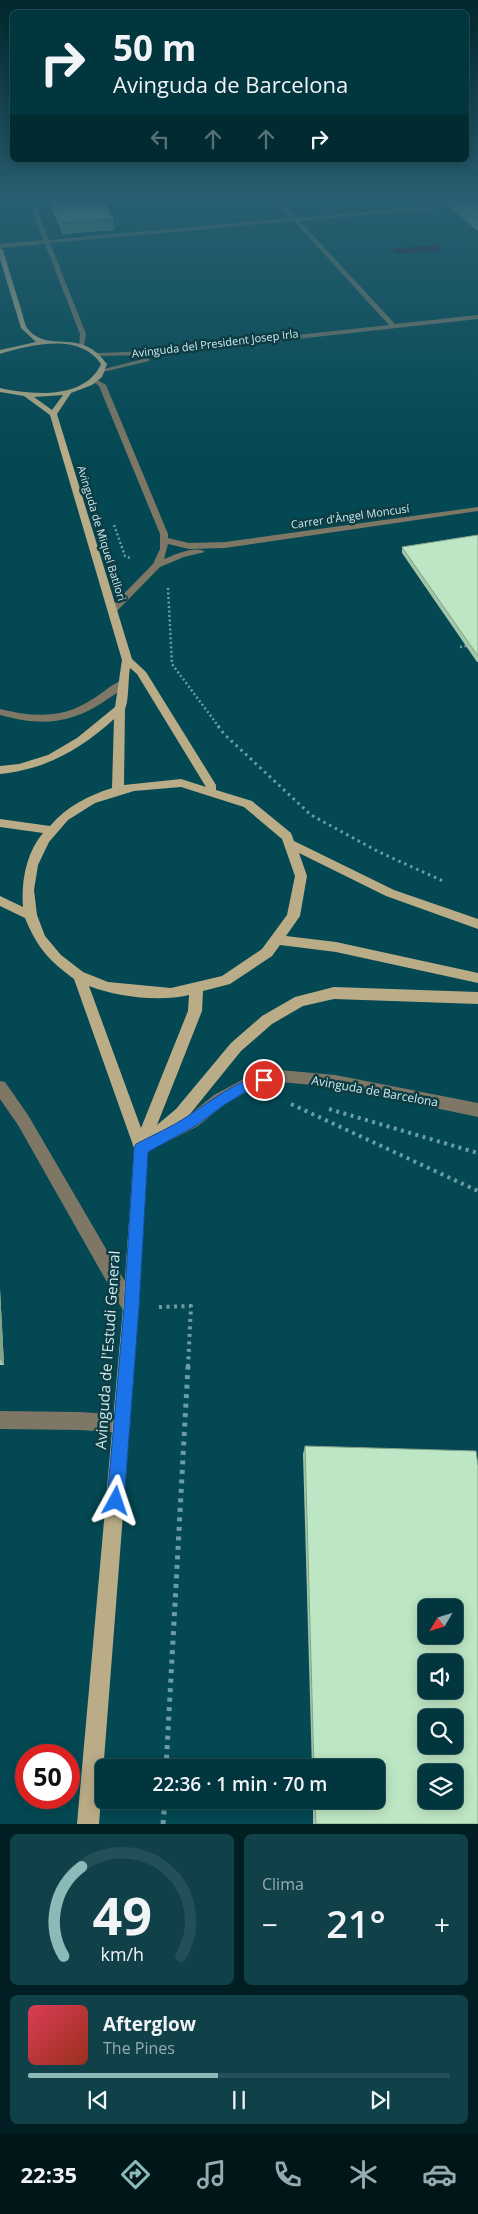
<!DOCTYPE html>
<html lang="es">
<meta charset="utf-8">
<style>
body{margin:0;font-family:"Open Sans",sans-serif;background:#104149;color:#f1f3f6;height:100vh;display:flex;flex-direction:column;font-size:19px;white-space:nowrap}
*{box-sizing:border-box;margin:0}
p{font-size:16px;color:#96abb0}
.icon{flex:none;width:28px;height:28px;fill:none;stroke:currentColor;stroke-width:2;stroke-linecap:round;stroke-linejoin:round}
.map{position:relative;height:1824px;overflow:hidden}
.panel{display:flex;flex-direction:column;gap:10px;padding:10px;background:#011e22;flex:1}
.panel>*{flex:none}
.banner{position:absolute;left:10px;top:10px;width:459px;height:152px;border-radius:8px;box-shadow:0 2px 12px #0003,0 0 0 1px #235058;background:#02363e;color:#f1f3f6;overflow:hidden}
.needle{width:32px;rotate:232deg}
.fabs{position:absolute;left:418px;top:1599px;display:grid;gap:10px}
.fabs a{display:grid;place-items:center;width:45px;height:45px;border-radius:8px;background:#02363e;box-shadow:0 2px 12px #0003,0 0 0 1px #235058;font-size:25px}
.speed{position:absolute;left:15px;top:1744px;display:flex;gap:10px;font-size:25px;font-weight:700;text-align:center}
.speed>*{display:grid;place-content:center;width:65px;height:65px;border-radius:50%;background:#02363e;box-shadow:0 2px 12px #0003,0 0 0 1px #235058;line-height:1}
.speed .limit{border:8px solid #d22;background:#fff;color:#111}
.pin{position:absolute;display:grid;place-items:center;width:42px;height:42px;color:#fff;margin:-21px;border:2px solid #fff;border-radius:50%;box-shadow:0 1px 5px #0007}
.me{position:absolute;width:55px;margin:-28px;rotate:5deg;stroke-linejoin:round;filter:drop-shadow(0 0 4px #0008)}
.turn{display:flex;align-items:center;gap:18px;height:105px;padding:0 20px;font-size:22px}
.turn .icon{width:65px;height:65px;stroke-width:2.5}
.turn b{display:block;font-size:35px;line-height:42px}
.lanes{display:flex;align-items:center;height:48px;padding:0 20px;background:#0003;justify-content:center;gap:25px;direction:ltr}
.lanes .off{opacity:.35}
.big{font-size:38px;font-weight:600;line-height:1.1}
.panel .tile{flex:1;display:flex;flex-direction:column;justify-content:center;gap:8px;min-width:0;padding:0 18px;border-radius:8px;background:#104149}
.panel .dial{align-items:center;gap:0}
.dial svg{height:130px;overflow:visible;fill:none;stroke:#235058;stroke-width:7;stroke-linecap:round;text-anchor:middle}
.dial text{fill:#f1f3f6;stroke:none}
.song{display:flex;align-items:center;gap:15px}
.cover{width:60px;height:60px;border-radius:8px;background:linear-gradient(135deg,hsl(350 70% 55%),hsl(10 70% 35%))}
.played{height:5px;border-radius:2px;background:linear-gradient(90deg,#8bbbb9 45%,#235058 45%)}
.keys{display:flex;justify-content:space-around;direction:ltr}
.heat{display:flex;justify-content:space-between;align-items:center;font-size:28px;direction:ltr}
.panel .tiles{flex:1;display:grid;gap:10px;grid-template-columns:1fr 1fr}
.tile:last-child{grid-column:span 2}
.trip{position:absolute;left:95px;top:1759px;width:290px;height:50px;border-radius:8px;background:#02363e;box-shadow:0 2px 12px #0003,0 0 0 1px #235058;font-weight:600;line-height:50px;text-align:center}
.tab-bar{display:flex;height:80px;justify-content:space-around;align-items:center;background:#011619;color:#96abb0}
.tab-bar .icon{width:35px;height:35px}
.tab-bar .current{color:#8bbbb9}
.tab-bar b{font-size:22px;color:#f1f3f6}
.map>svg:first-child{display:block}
</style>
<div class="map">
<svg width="478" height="1824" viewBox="0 0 478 1824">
<rect width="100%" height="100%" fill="#034852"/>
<path fill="#3b083a" d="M435,245L441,250L397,254L392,249Z"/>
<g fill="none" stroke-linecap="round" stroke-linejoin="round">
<path stroke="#6d9da4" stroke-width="1" stroke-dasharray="1 2" stroke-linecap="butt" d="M3,197L7,207"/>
<path stroke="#6d9da4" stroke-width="2.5" stroke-dasharray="2 2.5" stroke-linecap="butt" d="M114,525L125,556L130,558
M168,588L172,664L219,727
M460,647L466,646"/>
<path stroke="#6d9da4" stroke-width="3" stroke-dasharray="2.5 4" stroke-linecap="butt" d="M218,726L224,734L311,815L379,852L443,881"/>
<path stroke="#6d9da4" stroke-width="4" stroke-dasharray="3 4.5" stroke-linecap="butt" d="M291,1104L478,1191
M329,1109L478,1153
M159,1307L191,1306L188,1367"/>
<path stroke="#6d9da4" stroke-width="5" stroke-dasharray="4 5.5" stroke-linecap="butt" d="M166,1768L188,1366
M163,1824L165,1800"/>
<path fill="#7e7765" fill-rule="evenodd" d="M26,197H32L49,240L291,218L272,197H278L297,218L478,201V205L300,221L395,324L478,315V319L152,355L96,356L95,355L98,353L152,351L389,325L294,221L50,243L86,334L84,346L79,347L80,334L45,244L0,248V244L43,240Z
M147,358L149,359V361L103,372L100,370Z
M92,379H96L106,385L168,534V538L189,543L225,542L478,507V511L225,548L189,549L168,544L164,559C175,555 195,545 205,552L184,557L160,567L116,612H110V608L153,564L160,549V534L99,386L92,381Z
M121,681L126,684C121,691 112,696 105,701C69,725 40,726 0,715V709C32,717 62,719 91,700C101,695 111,684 121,681Z
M280,1070L335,1075L478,1103V1117L335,1087L280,1082L250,1090L224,1105L198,1126L161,1145L156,1147L151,1145L149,1140L151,1135L188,1116L214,1095L242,1080Z
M0,1081L5,1082L28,1115L137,1302L139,1308L137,1314L131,1316L125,1314L18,1125L0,1099Z
M0,1411L80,1412L122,1415L128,1418L131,1424L128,1430L122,1433L80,1430L0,1429Z"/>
<path fill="#baac87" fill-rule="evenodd" d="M0,248L3,250C9,270 15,290 21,309C23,315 24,323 27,328C48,355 81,326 107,364L102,377L92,385L71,393L57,414L132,659L146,672L216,785V790L252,801L291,833L294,841L394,890L478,919V929L386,896L299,853L307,876L300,916L286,936L336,942L478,973V983L336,952L280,945L272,956L230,984L203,991L202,1011L157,1125L176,1109L231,1043L262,1016L295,997L334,987L478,992V1004L334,999L303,1006L272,1024L241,1051L186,1119L148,1152L139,1308L99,1824H77L123,1308L134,1148L74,979C48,960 37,947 25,918L0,906V896L23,907C21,882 26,853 43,833L0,827V819L50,826C67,806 88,796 112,788L114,719C80,750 46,769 0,774V766L19,764L48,755L77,738L104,716L115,707L122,660L50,415L24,396L0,392V388C32,395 85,400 101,364C79,332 31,345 0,354V350L36,342L21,328L0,259ZM63,395L52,410L34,397ZM130,668L137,674L206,787L181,779L124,785L125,709C129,701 128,679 130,668ZM181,787L244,807L282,839L295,876L287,915L262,949L222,976L171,988L108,982L83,972L61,955L45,936L37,915L34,890L38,865L49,842L68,820L95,803L134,791ZM89,986C117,997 160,1002 189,995L188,1011L141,1128Z"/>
</g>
<path fill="#a3c6a9" d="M46,197H101L114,230L63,234Z
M419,197H478V231L452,209L453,202L427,204Z
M478,535V662H477L402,553V547Z
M0,1289L4,1365H0Z
M305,1446L478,1824H313V1800H376V1768H312L303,1454Z"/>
<path fill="#84a189" d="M428,197H478L453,199V202L427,204Z
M113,218L114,230L63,234L61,222Z
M0,1289L4,1365L0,1359Z"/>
<path fill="#bde6c4" stroke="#84a189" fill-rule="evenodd" d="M50,197H101L113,218L61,222Z
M478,197V219L453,199L477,197Z
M478,535V656L402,547Z
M305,1446L476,1451L478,1466V1824H316L315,1800H376V1768H314ZM426,1608H454V1635H426ZM426,1662H454V1690H426ZM426,1718H454V1745H426ZM426,1772H454V1800H426Z"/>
<linearGradient id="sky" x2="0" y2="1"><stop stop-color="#02282d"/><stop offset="0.44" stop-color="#285e71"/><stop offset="1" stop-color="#285e71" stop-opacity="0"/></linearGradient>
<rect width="478" height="452" fill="url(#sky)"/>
<path fill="#1a73e8" stroke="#114b97" d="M264,1074L268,1076L270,1080L268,1084L250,1089L224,1105L197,1125L148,1152L139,1308L124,1501L122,1507L116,1509L110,1507L107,1501L124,1308L134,1148L136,1144C153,1135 172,1127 188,1116C214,1099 234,1082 264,1074Z"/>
<g text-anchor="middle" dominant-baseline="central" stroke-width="5" stroke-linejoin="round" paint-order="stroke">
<g font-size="11" fill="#cceaef" stroke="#0d3c43">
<text transform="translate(215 343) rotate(-7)">Avinguda del President Josep Irla</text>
<text transform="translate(350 516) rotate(-8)">Carrer d'Àngel Moncusí</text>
<text transform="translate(102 533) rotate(73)">Avinguda de Miquel Batllori</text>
</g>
<g font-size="12" fill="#cceaef" stroke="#0d3c43">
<text transform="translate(375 1091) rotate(10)">Avinguda de Barcelona</text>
</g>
<g font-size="15" fill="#cceaef" stroke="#0d3c43">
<text transform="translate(107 1350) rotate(-86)">Avinguda de l'Estudi General</text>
</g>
</g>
</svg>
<div class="fabs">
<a><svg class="needle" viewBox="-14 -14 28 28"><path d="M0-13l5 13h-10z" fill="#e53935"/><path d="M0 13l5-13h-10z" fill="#96abb0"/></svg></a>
<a><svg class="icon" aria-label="sound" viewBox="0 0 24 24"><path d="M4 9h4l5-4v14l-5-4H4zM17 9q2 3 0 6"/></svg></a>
<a><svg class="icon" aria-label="search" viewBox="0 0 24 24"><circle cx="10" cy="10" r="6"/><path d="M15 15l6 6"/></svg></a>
<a><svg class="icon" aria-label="layers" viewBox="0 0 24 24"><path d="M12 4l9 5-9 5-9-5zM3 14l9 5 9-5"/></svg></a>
</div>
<div class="speed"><div class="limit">50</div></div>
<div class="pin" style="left:264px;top:1080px;background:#d93025"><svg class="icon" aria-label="arrive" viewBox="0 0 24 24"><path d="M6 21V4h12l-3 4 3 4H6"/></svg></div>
<svg class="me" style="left:116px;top:1501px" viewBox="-20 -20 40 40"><path d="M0-17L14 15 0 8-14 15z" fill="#1a73e8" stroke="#fff" stroke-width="4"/></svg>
<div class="trip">22:36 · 1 min · 70 m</div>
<div class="banner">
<div class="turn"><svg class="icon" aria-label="right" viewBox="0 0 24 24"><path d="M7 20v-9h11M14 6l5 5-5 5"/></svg><div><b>50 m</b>Avinguda de Barcelona</div></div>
<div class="lanes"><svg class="icon off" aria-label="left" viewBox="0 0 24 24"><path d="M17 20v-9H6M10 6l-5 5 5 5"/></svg><svg class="icon off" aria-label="ahead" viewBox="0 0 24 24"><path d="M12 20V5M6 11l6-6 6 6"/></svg><svg class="icon off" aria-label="ahead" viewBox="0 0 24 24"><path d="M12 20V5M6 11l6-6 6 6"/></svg><svg class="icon" aria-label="right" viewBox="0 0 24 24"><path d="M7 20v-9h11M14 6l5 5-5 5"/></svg></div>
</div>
</div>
<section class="panel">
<div class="tiles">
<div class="tile dial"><svg viewBox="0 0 100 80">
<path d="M14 69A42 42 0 1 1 86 69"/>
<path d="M14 69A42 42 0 0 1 25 14" stroke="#8bbbb9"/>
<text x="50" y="56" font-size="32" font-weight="700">49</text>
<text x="50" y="72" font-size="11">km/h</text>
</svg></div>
<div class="tile"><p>Clima</p>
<div class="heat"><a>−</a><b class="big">21°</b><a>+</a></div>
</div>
<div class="tile">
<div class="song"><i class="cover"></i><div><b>Afterglow</b><p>The Pines</p></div></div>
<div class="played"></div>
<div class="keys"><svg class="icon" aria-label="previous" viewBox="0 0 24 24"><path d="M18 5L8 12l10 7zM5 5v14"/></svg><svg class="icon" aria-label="pause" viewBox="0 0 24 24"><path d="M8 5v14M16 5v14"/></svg><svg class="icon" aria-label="next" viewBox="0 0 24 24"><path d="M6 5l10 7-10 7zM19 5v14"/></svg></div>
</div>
</div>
</section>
<nav class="tab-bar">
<b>22:35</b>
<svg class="icon current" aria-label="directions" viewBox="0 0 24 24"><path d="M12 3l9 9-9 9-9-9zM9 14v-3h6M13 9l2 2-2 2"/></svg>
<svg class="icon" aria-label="music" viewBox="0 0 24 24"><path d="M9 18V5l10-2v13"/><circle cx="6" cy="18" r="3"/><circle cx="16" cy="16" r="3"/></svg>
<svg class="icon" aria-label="phone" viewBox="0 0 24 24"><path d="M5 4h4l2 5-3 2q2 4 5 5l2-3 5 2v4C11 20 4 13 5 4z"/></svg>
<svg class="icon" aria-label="climate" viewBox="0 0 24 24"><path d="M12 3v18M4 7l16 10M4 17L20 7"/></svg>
<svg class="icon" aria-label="car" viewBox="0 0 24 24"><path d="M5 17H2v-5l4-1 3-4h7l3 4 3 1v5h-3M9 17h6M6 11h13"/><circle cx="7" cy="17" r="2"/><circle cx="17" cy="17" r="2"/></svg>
</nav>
